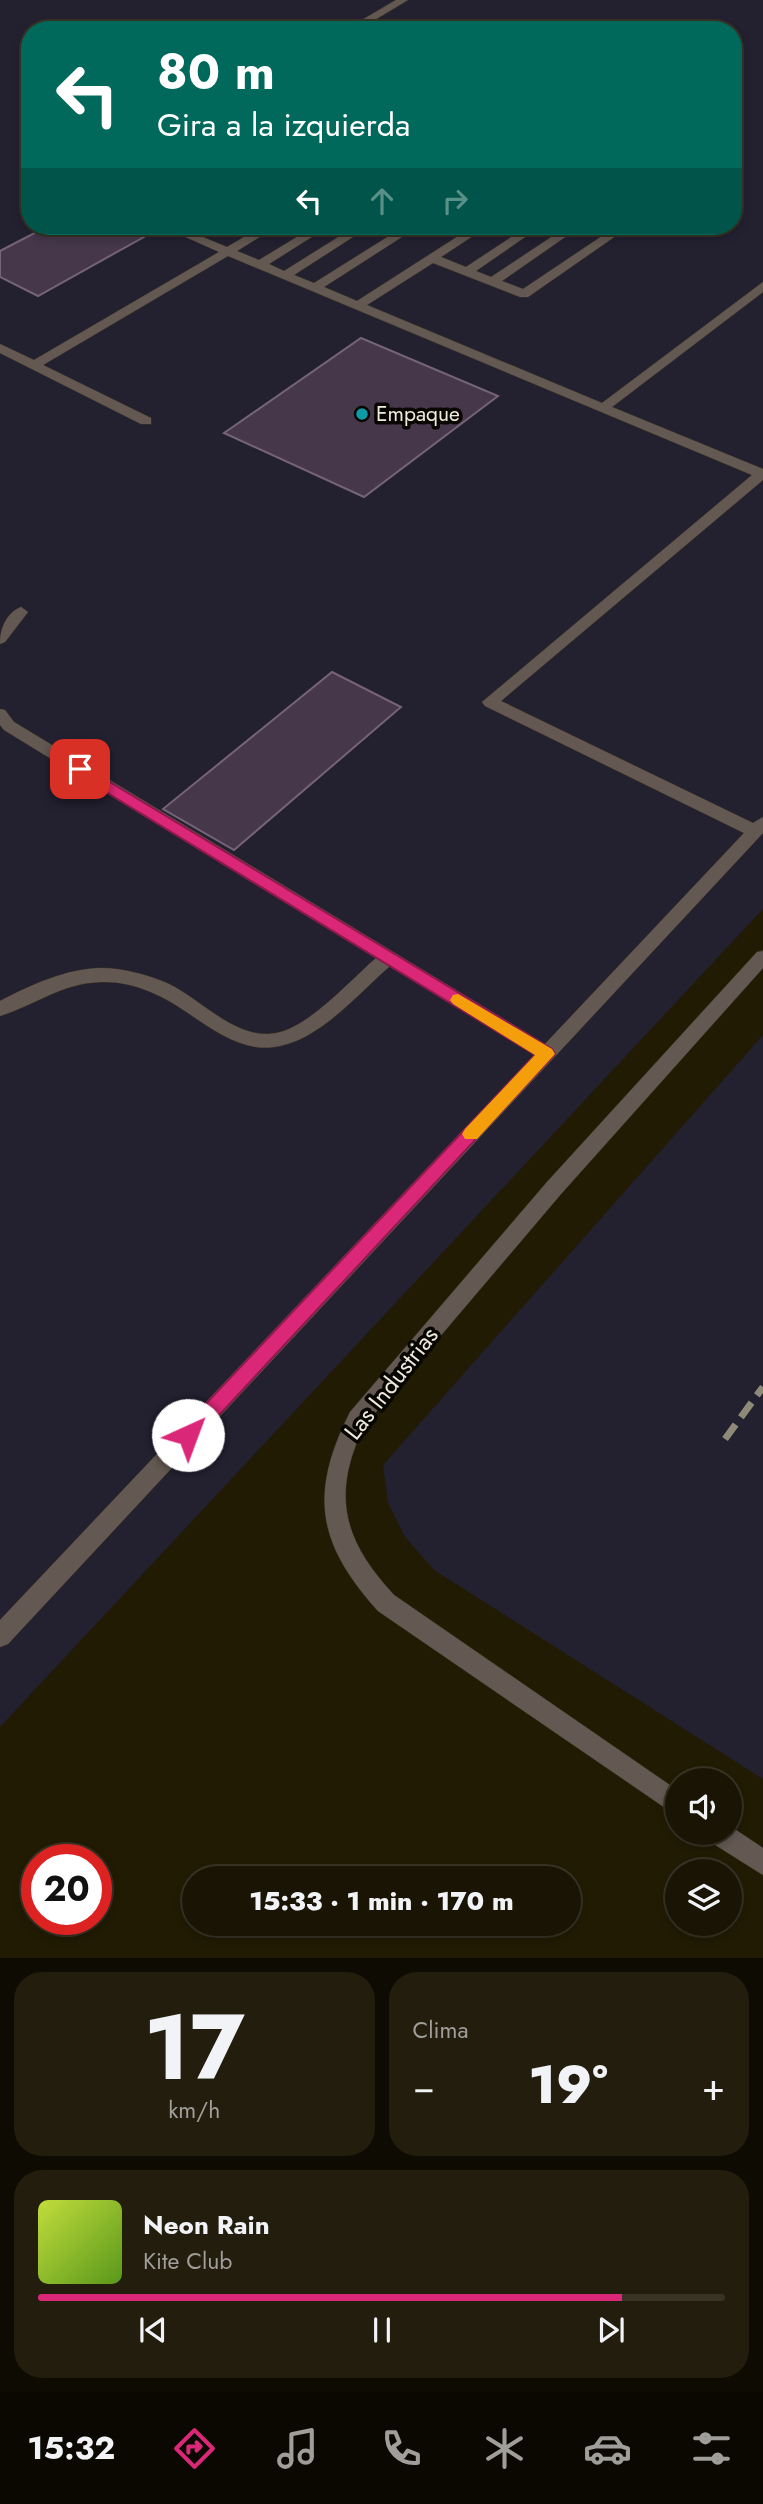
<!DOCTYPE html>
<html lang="es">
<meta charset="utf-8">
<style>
body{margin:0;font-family:Jost,sans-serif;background:#221d0d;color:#f1f3f6;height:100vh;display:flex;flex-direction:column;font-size:26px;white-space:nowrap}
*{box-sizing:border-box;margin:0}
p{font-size:23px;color:#9f9e9a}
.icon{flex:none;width:38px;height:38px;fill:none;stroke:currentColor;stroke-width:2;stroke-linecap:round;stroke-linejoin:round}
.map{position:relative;height:1958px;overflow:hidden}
.side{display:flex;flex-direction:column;gap:14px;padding:14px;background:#0e0b02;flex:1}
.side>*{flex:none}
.guide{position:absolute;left:21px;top:21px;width:721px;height:214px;border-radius:28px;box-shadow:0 4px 10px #0003,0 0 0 2px #373325;background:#00695c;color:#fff;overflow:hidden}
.tools{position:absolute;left:665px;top:1768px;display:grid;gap:14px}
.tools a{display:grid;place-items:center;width:77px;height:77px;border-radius:50%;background:#191403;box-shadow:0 4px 10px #0003,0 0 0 2px #373325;font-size:35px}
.speed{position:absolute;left:21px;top:1844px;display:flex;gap:14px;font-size:35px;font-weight:700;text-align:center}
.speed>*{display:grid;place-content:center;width:91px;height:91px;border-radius:50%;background:#191403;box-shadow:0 4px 10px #0003,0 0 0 2px #373325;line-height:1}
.speed .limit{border:10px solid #d22;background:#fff;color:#111}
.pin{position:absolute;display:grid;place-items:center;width:60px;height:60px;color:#fff;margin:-30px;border-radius:14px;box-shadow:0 4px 10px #0006}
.me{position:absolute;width:77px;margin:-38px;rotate:43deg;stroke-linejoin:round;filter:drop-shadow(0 0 5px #0008)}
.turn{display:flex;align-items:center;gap:24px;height:147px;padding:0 21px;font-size:32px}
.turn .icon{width:91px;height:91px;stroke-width:2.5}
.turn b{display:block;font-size:49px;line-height:60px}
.lanes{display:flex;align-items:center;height:66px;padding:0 21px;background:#0003;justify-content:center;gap:35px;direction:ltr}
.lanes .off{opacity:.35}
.big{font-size:52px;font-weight:800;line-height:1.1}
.side .widget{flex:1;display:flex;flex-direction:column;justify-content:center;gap:10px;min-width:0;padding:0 24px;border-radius:28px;background:#221d0d}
.side .dial{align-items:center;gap:0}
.dial b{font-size:91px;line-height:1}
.song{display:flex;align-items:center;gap:21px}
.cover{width:84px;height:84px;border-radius:10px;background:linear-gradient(135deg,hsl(70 70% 55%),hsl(90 70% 35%))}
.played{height:7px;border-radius:4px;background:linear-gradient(90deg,#db2777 85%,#373325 85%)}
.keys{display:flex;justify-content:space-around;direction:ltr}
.heat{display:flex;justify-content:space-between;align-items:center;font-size:38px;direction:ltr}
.side .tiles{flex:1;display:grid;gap:14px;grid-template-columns:1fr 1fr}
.widget:last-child{grid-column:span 2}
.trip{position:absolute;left:182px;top:1866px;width:399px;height:70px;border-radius:35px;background:#191403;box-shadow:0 4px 10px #0003,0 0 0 2px #373325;font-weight:800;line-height:70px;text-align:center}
.dock{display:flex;height:112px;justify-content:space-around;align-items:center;background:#0a0801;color:#9f9e9a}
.dock .icon{width:49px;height:49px}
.dock .on{color:#db2777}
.dock b{font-size:32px;color:#f1f3f6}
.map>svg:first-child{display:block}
</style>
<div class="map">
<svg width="763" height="1958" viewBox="0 0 763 1958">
<rect width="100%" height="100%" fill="#211b04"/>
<path fill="#232030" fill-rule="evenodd" d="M0,0H763V909L0,1727ZM30,30H733V226H30Z
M763,1035V1779L434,1570L405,1537L388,1503L383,1465Z"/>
<path fill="#46374b" stroke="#746379" stroke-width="2" d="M48,226H159L160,228L38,296L0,277V251Z
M361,338L498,396L364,497L224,433Z
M332,672L401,707L234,850L163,809Z"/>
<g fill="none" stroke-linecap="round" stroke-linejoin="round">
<g stroke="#3e3822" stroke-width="1">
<path id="service" d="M396,0H408L358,30H345Z
M161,226H176L227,247L263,226H277L237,251L259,260L315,226H329L269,264L284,271L356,226H370L294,275L314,283L405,226H419L324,287L357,301L474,226H488L441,257L466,267L528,226H541L476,271L491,277L568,226H581L502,281L523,289L617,226H630L528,297H520L433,263L367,305L602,403L763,282V292L612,407L763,469V480L501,701L753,823L763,817V833L8,1644L0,1647V1620L534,1055L390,966C354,997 309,1054 256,1047C230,1043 207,1026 185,1011C160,994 132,981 101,982C62,983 35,1005 0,1016V1001C31,985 65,969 101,968C123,968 149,975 169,984C204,1001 241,1046 284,1031C315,1020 351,980 376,958L4,730L0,725V709L5,710L14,722L545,1044L744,833L485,706L482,702L752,475L228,256L43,365L151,418V424H141L0,353V344L34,360L219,252Z
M21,607L28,612L5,642L0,644C0,629 6,613 21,607Z"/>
</g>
<g stroke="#3e3822" stroke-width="1">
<path id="minor" d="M763,951V968L561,1194L364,1426C331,1495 343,1540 394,1595L677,1790V1816L378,1611C317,1543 309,1494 350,1412L547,1182L757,952Z
M730,1826L763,1848V1875L709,1841L706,1832H730Z"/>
</g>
<use href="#service" fill="#635852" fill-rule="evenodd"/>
<use href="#minor" fill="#635852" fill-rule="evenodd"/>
<path stroke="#8f8a78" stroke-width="7" stroke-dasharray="18 9" stroke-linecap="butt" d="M725,1439L763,1387"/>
</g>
<path fill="#db2777" stroke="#8e194d" stroke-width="2" d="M80,764L552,1049L555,1054L195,1441L188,1444L182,1441L179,1435L182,1429L535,1055L75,773L73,769Z"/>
<path fill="#f59e0b" d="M458,994L552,1049L555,1054L477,1139H465L462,1134L465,1129L535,1055L453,1004L450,1000L453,995Z"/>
<circle fill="#0f9aa8" stroke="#080601" stroke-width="2.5" cx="362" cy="414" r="7"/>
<g text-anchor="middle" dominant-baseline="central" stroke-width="7" stroke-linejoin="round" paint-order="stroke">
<g font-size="21" fill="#eeeadc" stroke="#080601" text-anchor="start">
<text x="376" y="414">Empaque</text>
</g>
<g font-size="24" fill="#eeeadc" stroke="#080601">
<text transform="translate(391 1383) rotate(-52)">Las Industrias</text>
</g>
</g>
</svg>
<div class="tools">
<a><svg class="icon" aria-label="sound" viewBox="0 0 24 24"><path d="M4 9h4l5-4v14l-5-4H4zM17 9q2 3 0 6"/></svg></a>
<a><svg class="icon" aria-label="layers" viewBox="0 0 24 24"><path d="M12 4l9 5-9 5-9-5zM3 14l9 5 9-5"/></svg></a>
</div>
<div class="speed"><div class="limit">20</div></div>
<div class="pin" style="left:80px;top:769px;background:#d93025"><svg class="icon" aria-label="arrive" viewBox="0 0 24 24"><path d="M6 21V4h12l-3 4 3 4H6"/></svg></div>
<svg class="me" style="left:188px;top:1435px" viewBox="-20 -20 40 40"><circle r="19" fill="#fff"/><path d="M0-13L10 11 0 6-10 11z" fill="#db2777"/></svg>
<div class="trip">15:33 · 1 min · 170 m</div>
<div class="guide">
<div class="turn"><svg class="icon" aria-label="left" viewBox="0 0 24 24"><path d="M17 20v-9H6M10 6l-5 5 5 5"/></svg><div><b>80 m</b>Gira a la izquierda</div></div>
<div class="lanes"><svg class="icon" aria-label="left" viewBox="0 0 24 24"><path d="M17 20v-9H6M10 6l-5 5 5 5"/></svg><svg class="icon off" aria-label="ahead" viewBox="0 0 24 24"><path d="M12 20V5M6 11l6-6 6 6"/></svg><svg class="icon off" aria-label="right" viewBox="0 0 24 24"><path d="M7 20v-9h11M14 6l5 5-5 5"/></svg></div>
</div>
</div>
<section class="side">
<div class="tiles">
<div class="widget dial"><b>17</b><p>km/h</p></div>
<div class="widget"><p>Clima</p>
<div class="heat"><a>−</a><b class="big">19°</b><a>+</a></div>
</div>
<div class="widget">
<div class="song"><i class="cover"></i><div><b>Neon Rain</b><p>Kite Club</p></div></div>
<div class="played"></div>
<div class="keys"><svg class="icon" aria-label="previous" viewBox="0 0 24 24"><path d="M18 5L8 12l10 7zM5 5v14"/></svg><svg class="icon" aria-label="pause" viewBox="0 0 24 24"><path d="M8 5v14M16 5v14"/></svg><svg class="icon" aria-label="next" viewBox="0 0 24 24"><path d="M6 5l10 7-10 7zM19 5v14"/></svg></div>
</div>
</div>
</section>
<nav class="dock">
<b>15:32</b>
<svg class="icon on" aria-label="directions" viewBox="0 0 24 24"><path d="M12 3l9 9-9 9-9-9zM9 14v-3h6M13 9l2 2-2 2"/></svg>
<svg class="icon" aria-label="music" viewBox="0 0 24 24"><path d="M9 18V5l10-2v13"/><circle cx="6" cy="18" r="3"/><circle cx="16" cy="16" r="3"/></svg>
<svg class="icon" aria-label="phone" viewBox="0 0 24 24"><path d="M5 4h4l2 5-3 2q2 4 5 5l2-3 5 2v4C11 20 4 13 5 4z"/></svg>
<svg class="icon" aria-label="climate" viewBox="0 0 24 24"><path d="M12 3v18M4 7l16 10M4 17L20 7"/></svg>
<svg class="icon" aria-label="car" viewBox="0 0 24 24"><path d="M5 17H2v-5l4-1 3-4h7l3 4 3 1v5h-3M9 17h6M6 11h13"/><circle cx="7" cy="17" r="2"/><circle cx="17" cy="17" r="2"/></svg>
<svg class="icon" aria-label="filters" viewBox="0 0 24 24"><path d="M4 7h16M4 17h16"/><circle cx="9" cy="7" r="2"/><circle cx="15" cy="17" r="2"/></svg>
</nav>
